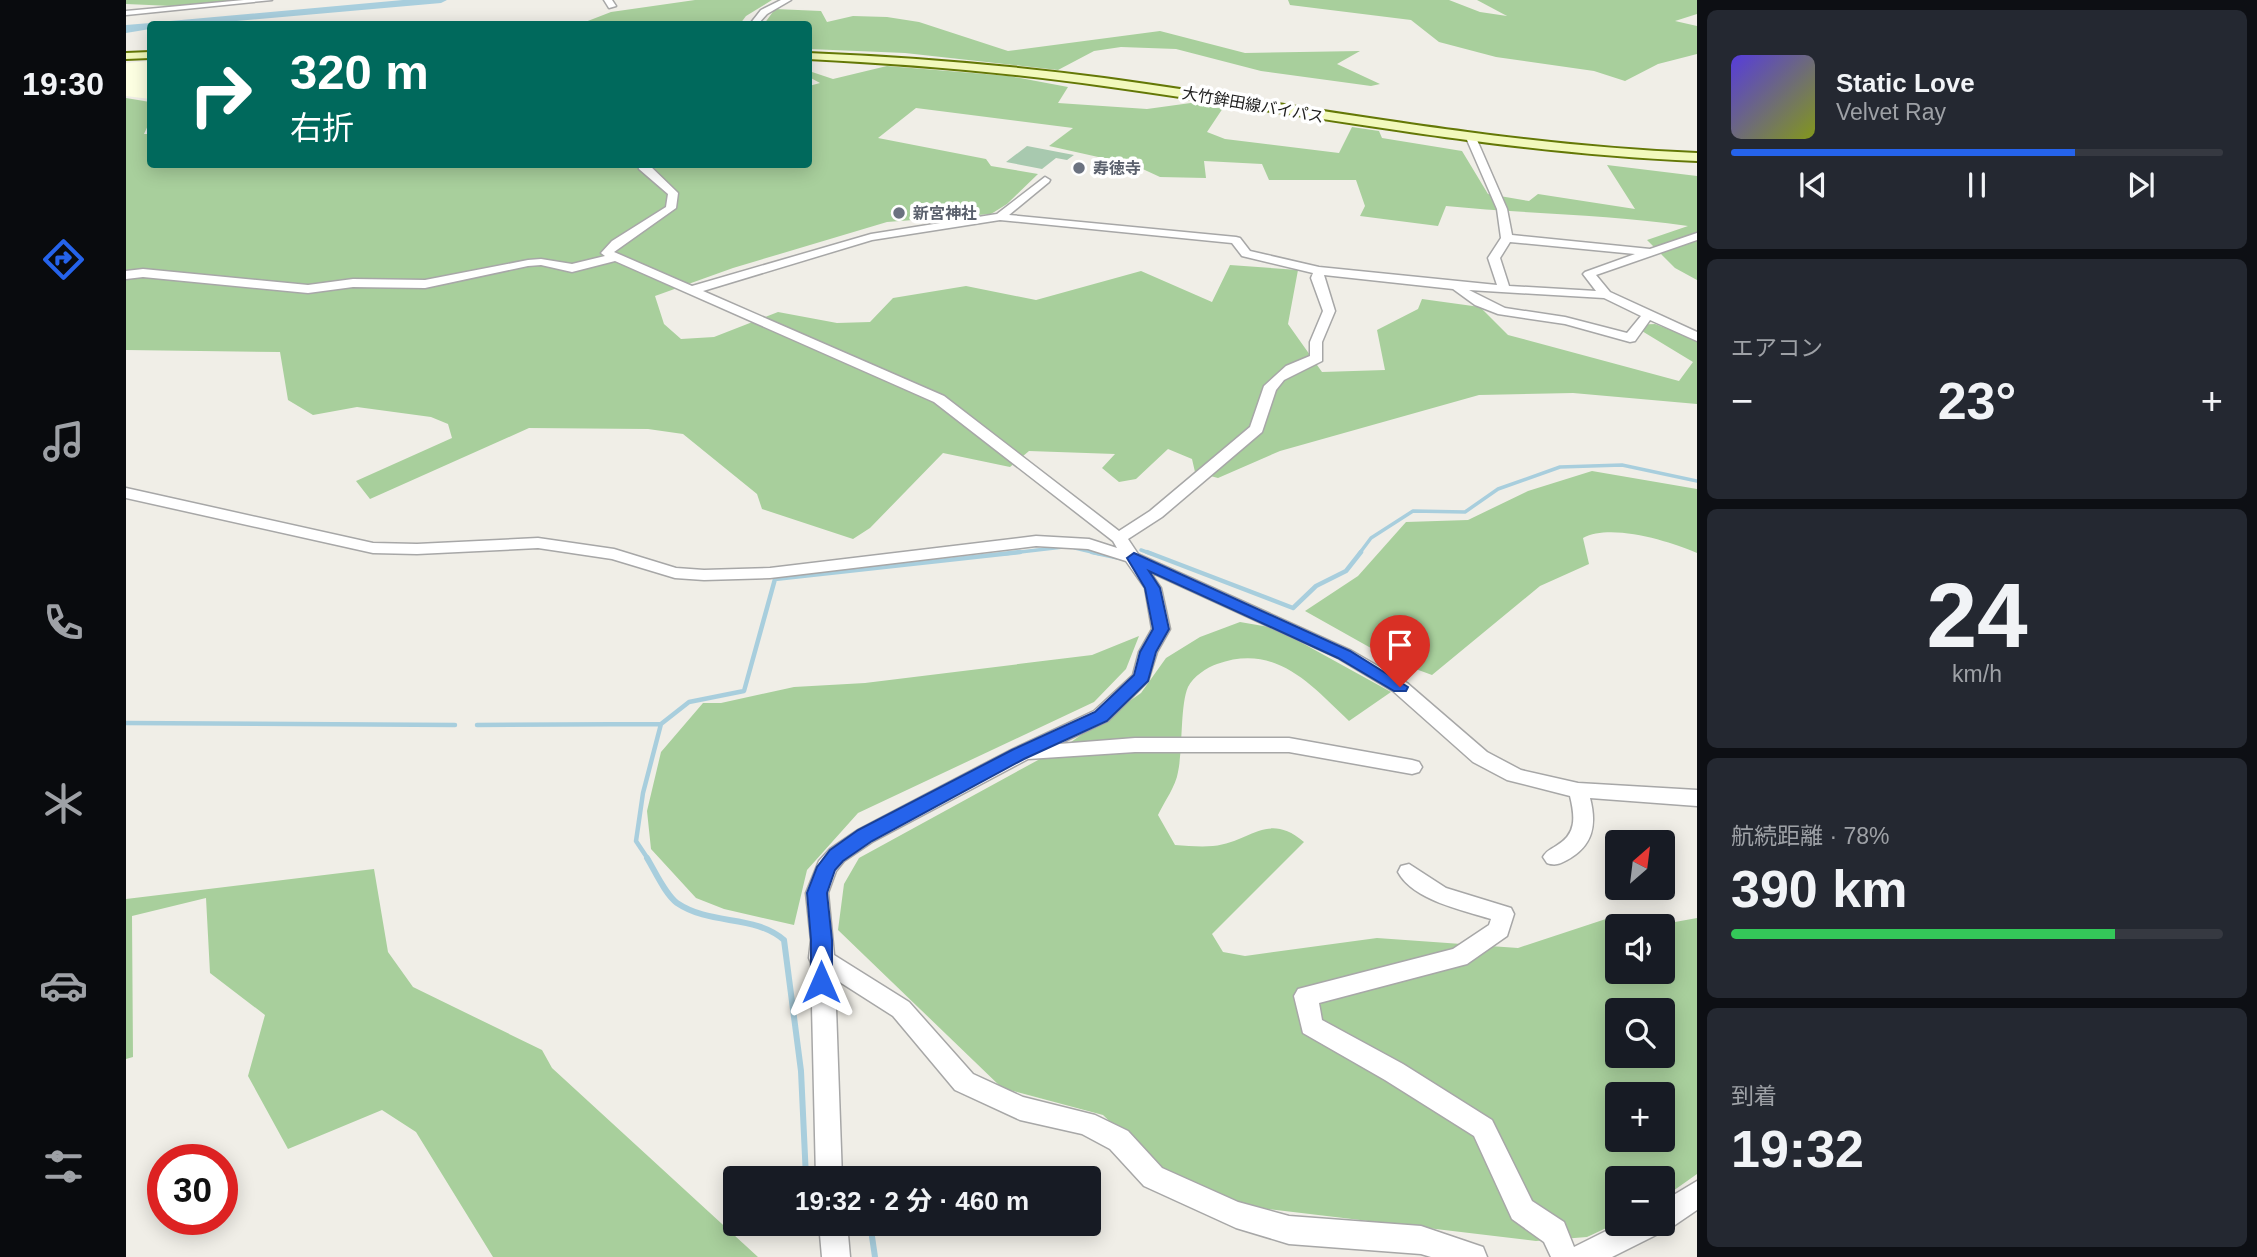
<!DOCTYPE html>
<html lang="ja">
<meta charset="utf-8">
<style>
body{margin:0;font-family:Arial,"Noto Sans JP",sans-serif;background:#242831;color:#f1f3f6;height:100vh;display:flex;flex-direction:column;font-size:26px;white-space:nowrap}
*{box-sizing:border-box;margin:0}
p{font-size:23px;color:#9ea1a6}
.icon{flex:none;width:38px;height:38px;fill:none;stroke:currentColor;stroke-width:2;stroke-linecap:round;stroke-linejoin:round}
.map{position:relative;flex:1;overflow:hidden}
.panel{display:flex;flex-direction:column;gap:10px;padding:10px;background:#0d0f14;width:560px}
.panel>*{flex:none}
.hud{position:absolute;left:21px;top:21px;width:665px;height:147px;border-radius:7px;box-shadow:0 4px 18px #0003;background:#00695c;color:#fff;overflow:hidden}
.needle{width:46px;rotate:28deg}
.fabs{position:absolute;left:1479px;top:830px;display:grid;gap:14px}
.fabs a{display:grid;place-items:center;width:70px;height:70px;border-radius:7px;background:#171b24;box-shadow:0 4px 18px #0003;font-size:35px}
.speed{position:absolute;left:21px;top:1144px;display:flex;gap:14px;font-size:35px;font-weight:700;text-align:center}
.speed>*{display:grid;place-content:center;width:91px;height:91px;border-radius:50%;background:#171b24;box-shadow:0 4px 18px #0003;line-height:1}
.speed .limit{border:10px solid #d22;background:#fff;color:#111}
.pin{position:absolute;display:grid;place-items:center;width:60px;height:60px;color:#fff;margin:-72px -30px;border-radius:50% 50% 50% 0;rotate:-45deg;box-shadow:0 0 7px #0007}
.pin .icon{rotate:45deg}
.me{position:absolute;width:77px;margin:-38px;rotate:0deg;stroke-linejoin:round;filter:drop-shadow(0 0 5px #0008)}
.turn{display:flex;align-items:center;gap:24px;height:147px;padding:0 28px;font-size:32px}
.turn .icon{width:91px;height:91px;stroke-width:2.5}
.turn b{display:block;font-size:49px;line-height:60px}
.big{font-size:52px;font-weight:700;line-height:1.1}
.panel .widget{flex:1;display:flex;flex-direction:column;justify-content:center;gap:10px;min-width:0;padding:0 24px;border-radius:10px;background:#242831}
.panel .dial{align-items:center;gap:0}
.dial b{font-size:91px;line-height:1}
.song{display:flex;align-items:center;gap:21px}
.cover{width:84px;height:84px;border-radius:10px;background:linear-gradient(135deg,hsl(250 70% 55%),hsl(70 70% 35%))}
.played{height:7px;border-radius:4px;background:linear-gradient(90deg,#2563eb 70%,#363941 70%)}
.keys{display:flex;justify-content:space-around;direction:ltr}
.heat{display:flex;justify-content:space-between;align-items:center;font-size:38px;direction:ltr}
.charge{height:10px;border-radius:5px;background:linear-gradient(90deg,#34c759 78%,#363941 0)}
.trip{position:absolute;left:597px;top:1166px;width:378px;height:70px;border-radius:7px;background:#171b24;box-shadow:0 4px 18px #0003;font-weight:700;line-height:70px;text-align:center}
main{display:flex;flex:1;min-height:0}
.tabs{display:flex;flex-direction:column;width:126px;justify-content:space-around;align-items:center;background:#090b0e;color:#9ea1a6}
.tabs .icon{width:49px;height:49px}
.tabs .active{color:#2563eb}
.tabs b{font-size:32px;color:#f1f3f6}
.map>svg:first-child{display:block}
</style>
<main>
<nav class="tabs">
<b>19:30</b>
<svg class="icon active" aria-label="directions" viewBox="0 0 24 24"><path d="M12 3l9 9-9 9-9-9zM9 14v-3h6M13 9l2 2-2 2"/></svg>
<svg class="icon" aria-label="music" viewBox="0 0 24 24"><path d="M9 18V5l10-2v13"/><circle cx="6" cy="18" r="3"/><circle cx="16" cy="16" r="3"/></svg>
<svg class="icon" aria-label="phone" viewBox="0 0 24 24"><path d="M5 4h4l2 5-3 2q2 4 5 5l2-3 5 2v4C11 20 4 13 5 4z"/></svg>
<svg class="icon" aria-label="climate" viewBox="0 0 24 24"><path d="M12 3v18M4 7l16 10M4 17L20 7"/></svg>
<svg class="icon" aria-label="car" viewBox="0 0 24 24"><path d="M5 17H2v-5l4-1 3-4h7l3 4 3 1v5h-3M9 17h6M6 11h13"/><circle cx="7" cy="17" r="2"/><circle cx="17" cy="17" r="2"/></svg>
<svg class="icon" aria-label="filters" viewBox="0 0 24 24"><path d="M4 7h16M4 17h16"/><circle cx="9" cy="7" r="2"/><circle cx="15" cy="17" r="2"/></svg>
</nav>
<div class="map">
<svg width="1571" height="1257" viewBox="0 0 1571 1257">
<rect width="100%" height="100%" fill="#f0eee7"/>
<path fill="#fdffe2" d="M24,61V99L0,96V63Z"/>
<path fill="#a8cf9c" fill-rule="evenodd" d="M0,0H132L69,7L0,4Z
M569,0H646L620,16L614,24H454L485,12Z
M1162,0H1323L1354,12L1381,16L1351,0H1571V14L1549,21L1571,26V54L1532,64L1499,81L1468,71L1370,57L1313,42L1285,20L1164,5Z
M649,9L695,11L701,22L727,16L761,17L793,22L882,51L1034,31L1119,53L1234,51L1211,64L1254,84L1245,86L1135,71L1050,49L995,47L968,51L932,70L779,53L683,49L682,24H638Z
M761,66L883,76L942,87L932,103L1021,109L1072,102L1099,105L1081,132L1099,139L1213,153L1226,127L1253,131L1256,138L1336,151L1362,194L1403,201L1412,194L1509,209L1481,165L1571,176V280L1549,268L1521,240L1562,226C1482,214 1401,214 1320,206L1312,226L1234,216L1239,206L1230,180H1143L1136,164L1078,161L1080,178L1034,177L1008,165L923,146L947,128L790,108L752,138L860,159L865,166L912,174L881,204L865,214L761,222L607,268L529,296L538,324L555,339L588,337L652,312L711,323L744,322L767,298L840,286L910,300L1015,271L1086,302L1104,265L1172,270L1162,324L1196,372L1259,370L1251,330L1292,309L1296,299L1354,307L1382,335L1553,381L1567,362L1506,325L1529,324L1571,340V404L1447,393L1353,395L1154,451L1092,478L1069,472L1066,459L1042,449L1010,479L993,482L976,468L989,454L903,451L884,467L817,453L744,528L727,539L636,509L631,494L557,434L522,429L403,428L244,499L230,481L326,438L322,424L305,417L231,407L187,415L162,400L154,352L0,350V98L24,102V121L18,134H24V164H682L683,86L694,83L683,77V71L707,79Z
M1466,471L1571,489V553C1543,541 1485,523 1457,538L1463,564L1414,586L1306,675L1268,661L1179,611L1232,576L1280,522L1342,520L1402,491Z
M1114,622L1149,628L1265,692L1223,721C1184,684 1150,643 1091,664C1081,667 1067,677 1062,687C1054,705 1057,749 1052,772C1050,786 1038,802 1032,815L1049,845C1062,846 1075,847 1087,846C1125,842 1141,811 1178,842L1086,934L1097,952L1119,956L1251,938L1392,948L1492,915L1538,924L1571,918V1174L1537,1198L1536,1178H1491V1223L1461,1237L1410,1241L1109,1205L1033,1169L977,1115L876,1088L712,930L718,884L733,858L945,742L1015,693L1040,658L1074,637ZM1491,926H1536V971H1491ZM1491,1010H1536V1055H1491ZM1491,1094H1536V1139H1491Z
M1013,636L1000,669L968,702L732,813L681,870L668,925L598,909L570,898L525,849L521,811L535,752L577,703H595L668,687L739,683L966,655Z
M248,869L262,952L287,987L416,1050L426,1068L632,1257H367L290,1132L256,1110L162,1149L122,1076L139,1015L84,973L80,898L6,916L7,1057L0,1059V899Z"/>
<path fill="#a8c9af" d="M901,146L948,155L941,160L930,158L916,169L880,162Z"/>
<g fill="none" stroke-linecap="round" stroke-linejoin="round">
<path stroke="#a8cedd" stroke-width="3.5" d="M949,548L974,554
M1015,550L1026,554
M878,554L937,547
M1233,554L1245,538L1287,511L1339,512L1372,489L1434,467L1496,465L1571,481"/>
<path stroke="#a8cedd" stroke-width="4.5" d="M966,552L994,558
M1021,552L1167,608L1190,586L1220,571L1235,552
M0,723L329,725
M351,725L535,724L563,702L618,691L649,579L894,552
M522,859L510,841L517,793L535,724"/>
<path stroke="#a8cedd" stroke-width="6" d="M521,858C529,871 539,894 551,903C585,926 628,914 658,940L675,1071L680,1178
M744,1223L749,1257"/>
<path fill="#a8cedd" fill-rule="evenodd" d="M277,0H321L315,3L77,24H38L44,21Z
M24,23L29,24H24V29L0,33V25Z"/>
<g stroke="#a7a7a7" stroke-width="3">
<path id="minor" d="M118,0H146L0,15V11Z
M478,0H486L490,6L483,8Z
M655,0H665L641,14L632,24H624L635,10Z
M1346,137L1351,140L1381,209L1386,235L1524,249L1571,233V240L1470,275L1484,292L1571,332V341L1524,320L1509,341L1504,342L1439,324L1372,314L1349,305L1327,289L1198,275L1209,311L1196,342V361L1158,380L1150,390L1136,432L1036,517L1002,539L1012,554L1224,650L1281,683L1361,752L1395,770L1452,783L1571,790V806L1464,798C1471,825 1467,846 1441,860C1434,864 1429,866 1421,863L1417,857C1421,850 1424,850 1430,846C1451,834 1449,817 1444,796L1381,780L1347,762L1267,691L1212,658L1024,572L1035,588L1044,629L1031,652L1022,681L982,721L933,744L1009,738H1163L1286,760L1293,762L1296,767L1293,772L1286,774L1163,752H1009L902,759L746,842L718,861L710,871L702,893L708,955L783,1002L847,1074L897,1097L969,1115L1002,1131L1036,1168L1112,1202L1163,1216L1295,1226L1357,1247L1361,1257H1305L1295,1254L1163,1244L1110,1228L1018,1186L984,1149L956,1134L894,1120L829,1090L767,1016L709,979L716,1178H690L685,963L683,958L685,940L680,893L693,861L704,849L732,830L885,750L968,711L1007,675L1013,652L1026,629L1019,588L1000,561L962,549L910,546L644,578L578,580L549,578L486,559L412,548L291,554L247,553L0,498V488L247,543L291,544L412,538L488,549L550,568L578,570L644,568L910,536L963,539L991,548L987,541L808,402L489,261L446,272L415,265L402,266L299,288L227,287L182,293L17,277L0,279V271L17,269L182,285L227,279L299,280L402,260L415,259L446,264L479,256L475,253L486,241L540,207L542,194L513,169L512,164H522L552,193L550,208L488,252L566,286L745,234L871,214L919,177L924,180L923,182L883,215L1110,237L1114,238L1124,251L1193,267L1371,285L1362,258L1375,238L1371,209L1341,140ZM874,220L1106,243L1116,256L1187,273L1185,278L1197,311L1184,342V356L1160,366L1138,386L1124,427L1024,511L993,531L818,396L577,291L746,240ZM1384,242L1509,254L1459,272L1457,274L1470,291L1383,286L1374,258ZM1343,290L1478,298L1515,316L1501,333L1439,317L1379,308Z
M1283,864L1320,888L1385,908L1388,914L1381,936L1341,964L1193,1003L1196,1020L1277,1064L1366,1120L1406,1201L1438,1222L1448,1247L1496,1223H1536V1202L1571,1181V1210L1546,1227L1486,1257H1425L1418,1242L1386,1219L1348,1136L1259,1080L1177,1033L1168,996L1172,989L1327,949L1363,925L1365,919C1336,910 1287,900 1272,872L1275,866Z
M693,1223H721L724,1257H696Z"/>
</g>
<g stroke="#647806" stroke-width="4">
<path id="secondary" d="M24,52V58L0,59V53Z
M682,53C781,57 880,65 978,78C1176,105 1371,145 1571,153V161C1370,153 1176,113 978,86C880,72 781,64 682,59Z"/>
</g>
<use href="#minor" fill="#fff" fill-rule="evenodd"/>
<use href="#secondary" fill="#f2f9bc" fill-rule="evenodd"/>
</g>
<path fill="#2563eb" stroke="#184099" stroke-width="2" d="M1008,553L1224,651L1282,687L1280,691H1268L1212,658L1023,571L1034,588L1043,629L1030,652L1022,681L981,721L898,759L746,841L717,861L709,870L701,893L706,940V982L703,988L695,991L688,988L685,982V940L681,893L691,867L704,850L732,830L886,750L969,712L1008,675L1014,652L1027,629L1019,588L1001,558Z"/>
<g fill="#6b7280" stroke="#fff" stroke-width="2.5">
<circle cx="953" cy="168" r="7"/>
<circle cx="773" cy="213" r="7"/>
</g>
<g text-anchor="middle" dominant-baseline="central" stroke-width="7" stroke-linejoin="round" paint-order="stroke">
<g font-size="16" fill="#202020" stroke="#fff">
<text transform="translate(1127 105) rotate(10)">大竹鉾田線バイパス</text>
</g>
<g font-size="16" font-weight="bold" fill="#5b616d" stroke="#fff" text-anchor="start">
<text x="967" y="168">寿徳寺</text>
<text x="787" y="213">新宮神社</text>
</g>
</g>
</svg>
<div class="fabs">
<a><svg class="needle" viewBox="-14 -14 28 28"><path d="M0-13l5 13h-10z" fill="#e53935"/><path d="M0 13l5-13h-10z" fill="#9ea1a6"/></svg></a>
<a><svg class="icon" aria-label="sound" viewBox="0 0 24 24"><path d="M4 9h4l5-4v14l-5-4H4zM17 9q2 3 0 6"/></svg></a>
<a><svg class="icon" aria-label="search" viewBox="0 0 24 24"><circle cx="10" cy="10" r="6"/><path d="M15 15l6 6"/></svg></a>
<a>+</a>
<a>−</a>
</div>
<div class="speed"><div class="limit">30</div></div>
<div class="pin" style="left:1274px;top:687px;background:#d93025"><svg class="icon" aria-label="arrive" viewBox="0 0 24 24"><path d="M6 21V4h12l-3 4 3 4H6"/></svg></div>
<svg class="me" style="left:695px;top:982px" viewBox="-20 -20 40 40"><path d="M0-17L14 15 0 8-14 15z" fill="#2563eb" stroke="#fff" stroke-width="4"/></svg>
<div class="trip">19:32 · 2 分 · 460 m</div>
<div class="hud">
<div class="turn"><svg class="icon" aria-label="right" viewBox="0 0 24 24"><path d="M7 20v-9h11M14 6l5 5-5 5"/></svg><div><b>320 m</b>右折</div></div>
</div>
</div>
<section class="panel">
<div class="widget">
<div class="song"><i class="cover"></i><div><b>Static Love</b><p>Velvet Ray</p></div></div>
<div class="played"></div>
<div class="keys"><svg class="icon" aria-label="previous" viewBox="0 0 24 24"><path d="M18 5L8 12l10 7zM5 5v14"/></svg><svg class="icon" aria-label="pause" viewBox="0 0 24 24"><path d="M8 5v14M16 5v14"/></svg><svg class="icon" aria-label="next" viewBox="0 0 24 24"><path d="M6 5l10 7-10 7zM19 5v14"/></svg></div>
</div>
<div class="widget"><p>エアコン</p>
<div class="heat"><a>−</a><b class="big">23°</b><a>+</a></div>
</div>
<div class="widget dial"><b>24</b><p>km/h</p></div>
<div class="widget"><p>航続距離 · 78%</p><b class="big">390 km</b><div class="charge"></div></div>
<div class="widget"><p>到着</p><b class="big">19:32</b></div>
</section>
</main>
